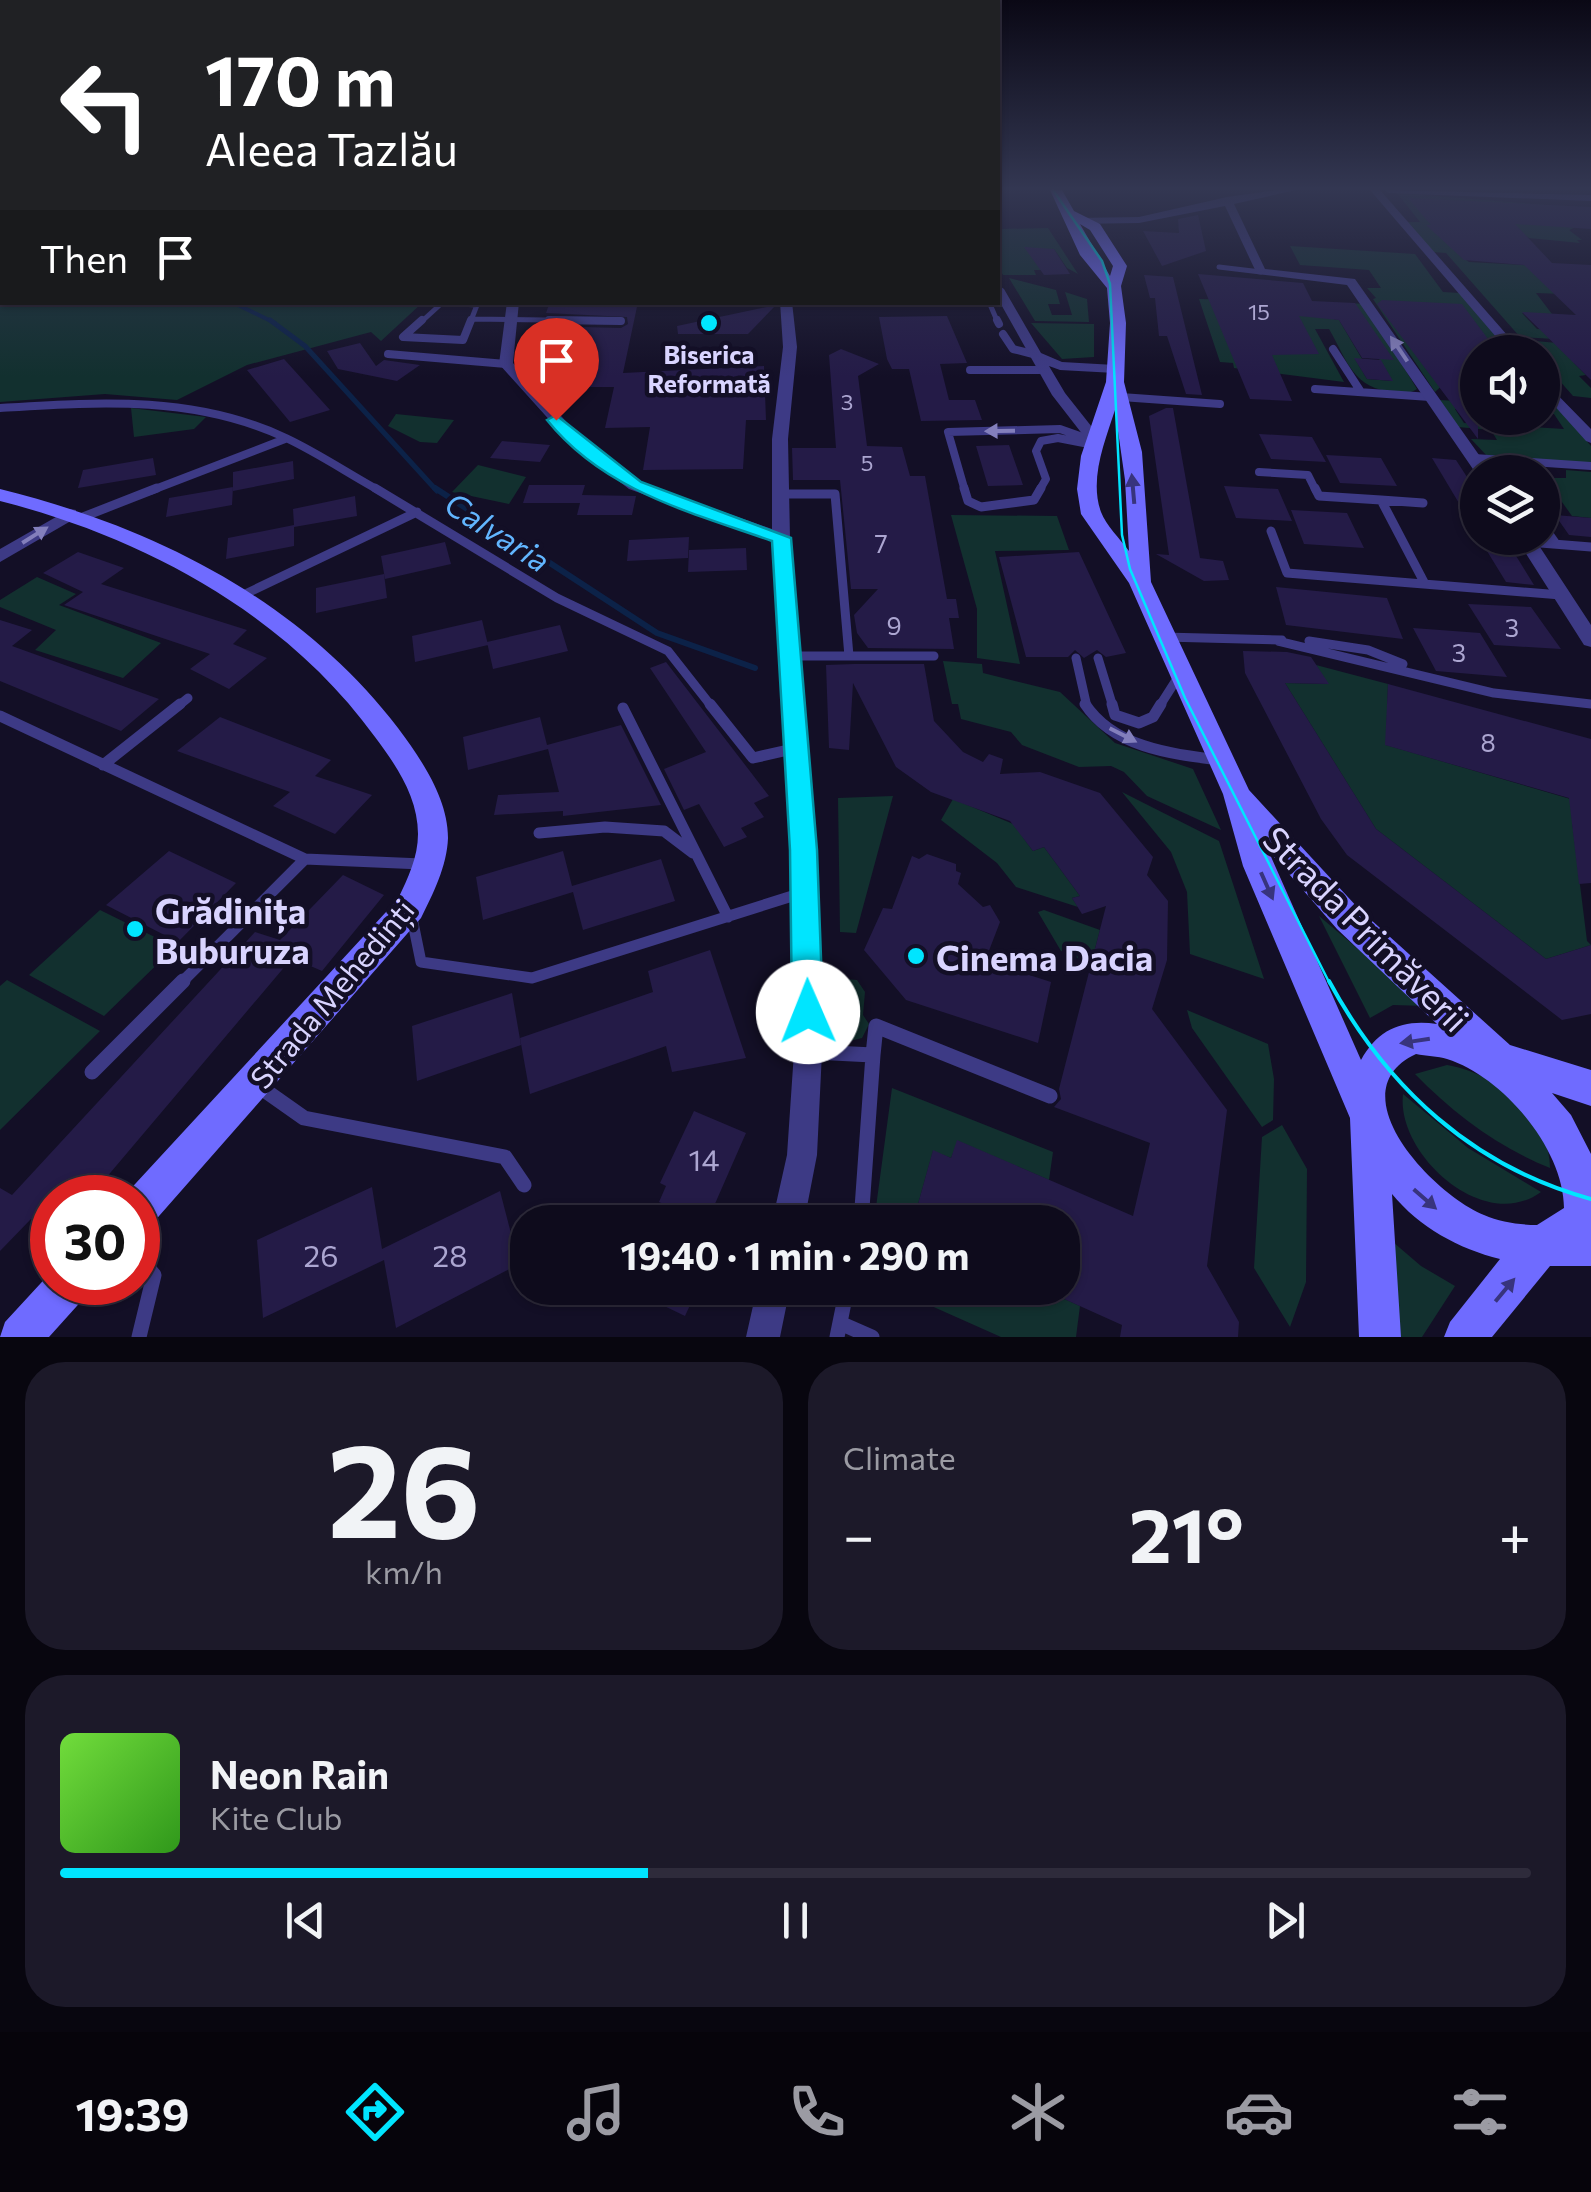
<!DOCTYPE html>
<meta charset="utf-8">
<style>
body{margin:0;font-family:Commissioner,sans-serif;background:#1c1929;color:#f1f3f6;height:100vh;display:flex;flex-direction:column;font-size:38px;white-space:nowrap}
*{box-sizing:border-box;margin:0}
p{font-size:32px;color:#9b9ba3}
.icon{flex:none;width:55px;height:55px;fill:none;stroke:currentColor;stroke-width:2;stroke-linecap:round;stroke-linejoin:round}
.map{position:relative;height:1337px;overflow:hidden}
.sheet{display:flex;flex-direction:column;gap:25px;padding:25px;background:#08060f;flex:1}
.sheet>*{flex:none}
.hud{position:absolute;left:0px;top:0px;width:1000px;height:305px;box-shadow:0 2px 8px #0004,0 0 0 2px #2e2b3b;background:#202124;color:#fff;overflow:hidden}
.controls{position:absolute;left:1460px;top:335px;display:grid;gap:20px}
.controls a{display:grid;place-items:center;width:100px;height:100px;border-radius:50%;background:#0e0b1c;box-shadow:0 2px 8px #0004,0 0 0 2px #2e2b3b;font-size:50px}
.speed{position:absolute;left:30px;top:1175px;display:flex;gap:20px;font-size:50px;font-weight:700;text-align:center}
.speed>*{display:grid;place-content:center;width:130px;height:130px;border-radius:50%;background:#0e0b1c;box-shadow:0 2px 8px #0004,0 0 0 2px #2e2b3b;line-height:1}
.speed .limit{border:15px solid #d22;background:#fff;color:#111}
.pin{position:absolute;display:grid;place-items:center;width:85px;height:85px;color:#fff;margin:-102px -42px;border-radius:50% 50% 50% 0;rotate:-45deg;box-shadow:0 0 10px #0007}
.pin .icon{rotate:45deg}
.me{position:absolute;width:110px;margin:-55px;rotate:359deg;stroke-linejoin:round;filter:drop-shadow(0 0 8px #0008)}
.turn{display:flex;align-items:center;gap:35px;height:210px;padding:0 40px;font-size:45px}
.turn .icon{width:130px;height:130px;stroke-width:2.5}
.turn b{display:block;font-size:70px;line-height:85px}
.then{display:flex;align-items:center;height:95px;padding:0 40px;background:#0003;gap:20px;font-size:38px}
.big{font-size:75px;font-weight:700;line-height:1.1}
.sheet .widget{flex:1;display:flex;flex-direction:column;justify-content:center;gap:15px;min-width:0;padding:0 35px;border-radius:40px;background:#1c1929}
.sheet .dial{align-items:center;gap:0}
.dial b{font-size:130px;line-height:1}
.song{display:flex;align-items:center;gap:30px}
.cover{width:120px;height:120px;border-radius:15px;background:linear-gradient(135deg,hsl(100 70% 55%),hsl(110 70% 35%))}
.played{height:10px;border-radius:5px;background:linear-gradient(90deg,#00e5ff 40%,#2e2b3b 40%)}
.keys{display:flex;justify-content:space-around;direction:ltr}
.heat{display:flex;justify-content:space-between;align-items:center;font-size:55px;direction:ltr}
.sheet .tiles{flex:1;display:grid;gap:25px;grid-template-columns:1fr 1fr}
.widget:last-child{grid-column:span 2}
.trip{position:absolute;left:510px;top:1205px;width:570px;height:100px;border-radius:40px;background:#0e0b1c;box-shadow:0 2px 8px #0004,0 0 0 2px #2e2b3b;font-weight:700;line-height:100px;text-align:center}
.tab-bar{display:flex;height:160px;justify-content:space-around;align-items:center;background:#06040b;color:#9b9ba3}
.tab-bar .icon{width:70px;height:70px}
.tab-bar .on{color:#00e5ff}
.tab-bar b{font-size:45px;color:#f1f3f6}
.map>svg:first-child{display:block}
</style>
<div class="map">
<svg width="1591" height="1337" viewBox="0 0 1591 1337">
<rect width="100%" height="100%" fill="#130f26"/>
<path fill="#12302f" d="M0,190L2,302L422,303L381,341L371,332L247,365L177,400L105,394L0,402Z
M1397,193L1559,206L1518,222L1576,227L1569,230L1582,240H1577L1580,243L1529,238L1512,226L1459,255L1469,262L1557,267L1591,295L1536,293L1552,314L1522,313L1537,329L1591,331V341L1520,337L1446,253L1432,252L1407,222H1420Z
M1048,228L1078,274L1067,268L1054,249L1041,270H1034L1036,275H1003L998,267V229Z
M1290,246L1415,254L1443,292L1460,293L1511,352H1478L1435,392L1373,299L1376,298L1367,288H1381L1369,270L1300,265Z
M1009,278L1056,290L1060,304H1048L1052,315H1072L1065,292L1087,299L1089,322L1035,321Z
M1199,299L1322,302L1333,319L1339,320L1362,359H1355L1367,379L1392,381L1346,303L1365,304L1417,389C1410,394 1404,393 1395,392C1353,389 1348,362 1329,329H1315L1344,382L1234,368L1233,363L1220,362Z
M1031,323L1094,324V357L1062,359Z
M1523,340L1591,346L1574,363L1586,375L1579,376L1591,388V398L1573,396L1543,362L1542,352H1534Z
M1543,390L1591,446V464L1487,456L1471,439L1497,440L1491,430L1458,427L1439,400L1477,402V410L1455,409L1464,423L1564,429L1554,414H1543L1547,406Z
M131,408L206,417L194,429L134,437Z
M396,414L454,420L437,443L420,442L388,426Z
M478,465L526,477L509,504L452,492Z
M1566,470L1591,472V518L1572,516L1549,484L1553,478H1566Z
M951,515L1057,516L1069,550L995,551L1020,664L977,658V609Z
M37,577L76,594L59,605L161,643L123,678L35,650L56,630L0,607V600Z
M943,661L982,664L983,673L1060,692L1115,743L1193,769L1221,830L1147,796L1124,772L1111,766L1079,767L1022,745L1011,732L961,719L958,704H952Z
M1316,665L1388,684L1386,745L1591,805L1572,821L1587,941L1591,945L1546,959L1376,829L1285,683L1328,684Z
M1122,792L1219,841L1264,979L1190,954L1187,892L1171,852Z
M893,796L856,933L840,932L838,798Z
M953,799L1030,831L1022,836L1033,851L1044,847L1080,896L1072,898L1078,907L1016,887L997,863L941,820Z
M100,910L175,947L104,1016L29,975Z
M1044,910L1100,930L1091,964L1061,951L1038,912Z
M1319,916L1426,1006L1393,1005L1370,1018Z
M846,979L857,980L865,992L863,1015L869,1024L862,1038L846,1042Z
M7,980L100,1031L0,1130V986Z
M1187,1010L1268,1044L1274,1079L1273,1120L1262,1127L1192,1028Z
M1447,1065C1494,1072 1550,1117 1550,1168C1498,1147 1454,1114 1415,1074Z
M892,1088L1053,1152L1049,1180L958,1141L951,1158L933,1151L913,1222H874Z
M1403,1094L1468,1148L1541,1192C1484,1234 1396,1154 1403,1094Z
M1282,1125L1307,1169L1306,1282L1290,1327L1254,1268L1262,1137Z
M1386,1236L1421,1266L1455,1286L1422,1337H1387Z
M891,1288H1040L1080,1306L1076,1337H1001Z"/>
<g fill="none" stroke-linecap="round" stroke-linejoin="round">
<path stroke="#0c2248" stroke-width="4" d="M232,302L275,323"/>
<path stroke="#0c2248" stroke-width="5" d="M270,320L305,346L437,491"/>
<path stroke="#0c2248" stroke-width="6" d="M435,488L657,633L755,668"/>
</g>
<path fill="#241b47" d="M1408,198L1591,207V229L1515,224L1552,263L1591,265V380L1522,312L1576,315L1524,265L1464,260L1426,225H1431Z
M1198,215L1206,251L1162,266L1143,231L1179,233L1178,219Z
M1024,247L1054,249L1070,274L1044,275Z
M1198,274L1303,283L1312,301L1355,303L1394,360L1362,358L1339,320L1299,316L1319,354L1272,355L1292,401L1250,399Z
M1144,275L1173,277L1202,395L1186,394L1167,336H1159L1155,298H1150Z
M1382,300L1462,304L1494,347L1478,346V439L1377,304Z
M550,302H638L623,373L764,366L766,420H746L743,469L643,470L650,427L605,428L614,387H570L584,343H535L541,326L621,328L628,324L627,317L546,313Z
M776,305L748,334H678L677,326Z
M947,316L967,363L940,364L949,400H975L982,420L921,421L909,369H892L887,359L879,317Z
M360,343L376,366L384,360L420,365L397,381L338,369L327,351Z
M841,349L879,364L858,376L867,446L902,447L910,476H925L947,599H956L959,618H949L954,649L868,648L857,633L854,615L878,589H851L840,480H793L792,448H836L829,355Z
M1354,358L1381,360L1393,381L1367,379Z
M284,359L303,380L330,410L290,422L247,370Z
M1166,408H1173L1200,558L1223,561L1229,580L1204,581L1156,554L1169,555L1149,416Z
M1259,434L1312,437L1326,462L1271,459Z
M502,441L550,445L540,462L490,458Z
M1009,445L1023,485L988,486L976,446Z
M1326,455L1381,458L1397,486L1340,483Z
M153,458L156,475L78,488L83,470Z
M1432,458L1456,460L1478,494V535Z
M293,461L294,479L233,491V472Z
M529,485H585L582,495L636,496L632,515H577L580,503H523Z
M1224,486L1278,489L1292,521L1236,518Z
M233,487L232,505L166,517L169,498Z
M355,496L357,516L294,527V546L226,559L228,538L294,525L293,509Z
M1291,510L1347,513L1364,548L1304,544Z
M1555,515L1591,518V537L1569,535Z
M689,537L688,558L627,561L629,540Z
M1479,538H1505L1534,585L1506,582Z
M445,542L451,564L385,579L381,556Z
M746,548L747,570L688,572L689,550Z
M78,552L124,568L101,584L247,630L233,644L267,658L229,689L190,669L210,654L64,605L83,592L43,573Z
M1079,552L1126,653L1106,657L1097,650L1084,658L1075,650L1068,657H1026L999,557Z
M384,574L387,598L316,613V588Z
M1276,587L1387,598L1403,639L1286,625Z
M1468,604L1531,607L1561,649L1494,645Z
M0,620L32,630L12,646L159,699L121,731L0,681Z
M482,620L488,645L415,662L412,636Z
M560,625L568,651L493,669L487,642Z
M1413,628L1480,633L1507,677L1436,671Z
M1243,651L1287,652L1311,657L1329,684L1285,683L1376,829L1546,959L1591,945V1014L1562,1020L1347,855L1321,819L1245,673Z
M666,662L769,796L754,803L764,817L741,828L747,837L724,847L699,804L684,810L664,769L706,752L650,668Z
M854,664H924L934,721L963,752L983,762L989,754L1003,759L1000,774L1040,772L1100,793L1153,857L1147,875L1168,901L1167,960L1152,1009L1227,1110L1207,1266L1239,1322L1238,1337H1120L1122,1325L1062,1298V1222H913L933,1150L951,1158L957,1140L1133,1216L1150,1143L1054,1107L1061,1099L1059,1089L1106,906L1082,914L1072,898L1080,896L1044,847L1033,851L1010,821L931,792L896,767L853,683L849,750L829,748L826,665Z
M1388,684L1591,739V883L1579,884L1569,798L1385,745Z
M220,717L331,760L315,776L372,795L335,834L273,806L290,792L177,751Z
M540,717L547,745L621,725L661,805L563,816V811L494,815L498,795L559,792L548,749L468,770L463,737Z
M169,851L236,883L178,942L106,905Z
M563,851L572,886L661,859L675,901L583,930L573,892L483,920L476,877Z
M927,854L956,864V871L961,873L958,884L983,907L990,905L1000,922L985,961L1051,982L1038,1043L906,1000L864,950L883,908L892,909L912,856L919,859Z
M343,875L384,895L322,971L292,958L89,1198H52V1229L31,1219L0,1251V1188L12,1195L255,932L280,940Z
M710,950L746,1058L672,1072L666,1046L530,1094L520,1038L653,992L648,971Z
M512,993L521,1045L417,1081L412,1026Z
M694,1111L746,1133L707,1222H663L670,1207L659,1202L666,1186L660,1183Z
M372,1187L382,1249L500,1191L519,1264L396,1328L384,1260L263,1318L257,1240Z
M627,1288H698L685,1316Z"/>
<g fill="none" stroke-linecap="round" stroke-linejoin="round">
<path stroke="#3d3a85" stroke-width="5" d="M1219,267L1261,272
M989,302L998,323
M471,319L621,321
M420,323L442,303L477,305L470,323"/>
<path stroke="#3d3a85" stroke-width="8" d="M422,320L403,337L463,340L471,320
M549,320L621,321
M997,320L999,324
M1003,334L1013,349L1033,354
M1333,349L1361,392
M388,354L506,364
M970,370H1044
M1315,389L1430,397
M1121,397L1220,404
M0,408C99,402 194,395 286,438C318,453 349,474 380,491
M1474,458L1591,466
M1499,460L1507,472
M1259,472L1308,475L1316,491
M150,491L285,439
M965,491L948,432L1060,429L1094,441
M1039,491L1046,479L1036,451L1041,441L1058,438L1094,445"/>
<path stroke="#3d3a85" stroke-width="9" d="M375,488L557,598L668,651L712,707
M964,488L968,501L981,507L1034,500L1041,488
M1315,488L1319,496L1381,500
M782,494H835L849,656
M1423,503L1381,500L1425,584
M83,517L157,488
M1542,524L1556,544
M1271,531L1287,573L1561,595
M1528,542L1591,547
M239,597L417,512
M1164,637L1282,640
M1278,641L1494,693L1591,704
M1309,641L1368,650L1403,664
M791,656H934
M1076,658L1087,707
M1098,658L1113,707
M177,707L188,698
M1159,707L1180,674"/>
<path stroke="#3d3a85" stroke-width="11" d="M710,704L753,758L797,748
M1085,704C1114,748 1172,754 1220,760
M1112,704L1115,715L1139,723L1153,717L1161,704
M623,708L728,917
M0,716L305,859L422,864
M103,765L180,704
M539,833L605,827L664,831L693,853
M411,913L421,962L532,978L805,892
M180,984L305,859"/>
<path stroke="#3d3a85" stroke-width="15" d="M813,1052L873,1055L861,1222
M873,1055L876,1026L1050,1096
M92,1072L183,981
M260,1087L304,1118L505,1157L524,1185
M138,1256L154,1275L139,1337
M840,1323L872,1337
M837,1337L847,1288"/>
<path fill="#3d3a85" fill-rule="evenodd" d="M1277,190H1296L1234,204L1265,269L1355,279L1491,472H1478L1477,475L1347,285L1257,274L1225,206L1139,223L1075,224L1070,221L1075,218L1139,217L1227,197Z
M1370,190H1380L1522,352H1509Z
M1384,190L1591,195V201L1389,193Z
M998,285L1004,289L1041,353L1062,362L1115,365L1122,369L1115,373L1060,370L1049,366L1065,393L1103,441L1100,444H1090L1052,395L998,299Z
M507,302H519L513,363L582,439L641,483L772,529V439L783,347L780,302H792L797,347L788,439L790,538L816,849L822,1052L817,1155L804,1222H772L787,1155L794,1052L792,849L773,541L629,489L572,445L499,364Z
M1542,379L1591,429V443L1586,441L1542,392Z
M70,509L76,510V518L0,562V549Z
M1516,538H1534L1591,625V647L1584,645Z
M757,1288H790L780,1337H746Z"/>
<path fill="#6f6bff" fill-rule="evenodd" d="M1050,190H1062L1074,211L1100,224L1127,266L1121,286L1126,323L1124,382L1142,452L1151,582L1249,790L1359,909L1510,1045L1591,1070V1106L1552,1093L1571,1115L1591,1154V1266H1550L1492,1337H1444L1450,1322L1500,1259C1459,1249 1419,1227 1392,1194L1401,1337H1359L1350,1118L1243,866L1223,794L1129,583L1081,514L1077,489L1081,456L1106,382L1110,323L1107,288L1080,255ZM1080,224L1090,230L1113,266L1110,276ZM1115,410L1125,480L1129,551C1120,539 1106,525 1101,512C1089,479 1105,441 1115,410ZM1268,850L1337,929L1437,1024C1403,1019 1378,1029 1361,1060ZM1416,1054C1426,1056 1438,1056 1447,1059C1504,1077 1564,1150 1564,1208L1537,1225C1520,1225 1500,1222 1484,1215C1434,1195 1335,1092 1416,1054Z
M0,489C154,527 300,600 398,728C421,759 448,798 448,838C447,866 433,894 421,918L152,1224L138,1230V1198L124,1196L398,899C408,878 418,857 418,834C418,797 396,765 375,737C286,614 145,538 0,501Z
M52,1271V1282H90L85,1297L49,1337H0L5,1322Z"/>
<path stroke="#00e5ff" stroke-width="2.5" d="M1053,190L1102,261L1110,284L1122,535L1130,569L1185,698L1330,984"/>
<path stroke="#00e5ff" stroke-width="4" d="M1329,981C1387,1088 1473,1167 1591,1199"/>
</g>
<defs><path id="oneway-solid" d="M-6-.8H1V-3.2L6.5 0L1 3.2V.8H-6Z" transform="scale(2.5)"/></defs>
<g fill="#837fbc">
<use href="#oneway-solid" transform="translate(1399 349) rotate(-124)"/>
<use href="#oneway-solid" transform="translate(1000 431) rotate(179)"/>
<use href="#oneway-solid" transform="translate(35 535) rotate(-32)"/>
<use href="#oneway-solid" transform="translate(1123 735) rotate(27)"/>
</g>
<g fill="#38347d">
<use href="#oneway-solid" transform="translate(1133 489) rotate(-95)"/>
<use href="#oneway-solid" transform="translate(1267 886) rotate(66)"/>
<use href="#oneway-solid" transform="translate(1415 1041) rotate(171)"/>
<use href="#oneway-solid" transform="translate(1425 1199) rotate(41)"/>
<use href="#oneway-solid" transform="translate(1505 1290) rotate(-50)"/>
</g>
<linearGradient id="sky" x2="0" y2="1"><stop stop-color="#0a0815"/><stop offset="0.5" stop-color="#333752"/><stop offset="1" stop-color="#333752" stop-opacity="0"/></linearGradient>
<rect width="1591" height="377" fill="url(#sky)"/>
<path fill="#00e5ff" stroke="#0095a6" stroke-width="2.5" d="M556,415L641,482L791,538L817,850L823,1012L818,1022L808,1026L797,1022L792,1012L790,850L772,541C690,512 604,491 547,420Z"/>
<g fill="#00e5ff" stroke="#130f26" stroke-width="4">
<circle cx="709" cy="323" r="10"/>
<circle cx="135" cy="929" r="10"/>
<circle cx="916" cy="956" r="10"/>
</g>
<g text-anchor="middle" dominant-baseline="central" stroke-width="9" stroke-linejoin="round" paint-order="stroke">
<g font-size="22" fill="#aca6d1">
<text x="1259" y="311">15</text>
<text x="847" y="401">3</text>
<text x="867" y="462">5</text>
</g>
<g font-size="25" font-weight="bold" fill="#d9d4ff" stroke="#130f26">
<text x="709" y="354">Biserica<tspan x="709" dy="29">Reformată</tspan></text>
</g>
<g font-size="25" fill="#aca6d1">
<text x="881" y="543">7</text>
<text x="894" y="625">9</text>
<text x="1512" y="627">3</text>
<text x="1459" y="652">3</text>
<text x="1488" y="742">8</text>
</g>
<g font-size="30" fill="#d9d4ff" stroke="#130f26">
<text transform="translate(331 993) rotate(-50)">Strada Mehedinți</text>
</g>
<g font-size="30" fill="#aca6d1">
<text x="704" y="1158">14</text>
<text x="321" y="1254">26</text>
<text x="450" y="1254">28</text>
</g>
<g font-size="32" font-style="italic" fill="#62b6ff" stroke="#130f26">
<text transform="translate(498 531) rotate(33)">Calvaria</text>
</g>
<g font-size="35" font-weight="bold" fill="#d9d4ff" stroke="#130f26" text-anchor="start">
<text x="155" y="909">Grădinița<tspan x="155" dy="40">Buburuza</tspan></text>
<text x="936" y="956">Cinema Dacia</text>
</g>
<g font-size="35" fill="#d9d4ff" stroke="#130f26">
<text transform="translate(1367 928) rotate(45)">Strada Primăverii</text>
</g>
</g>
</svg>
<div class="controls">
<a><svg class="icon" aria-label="sound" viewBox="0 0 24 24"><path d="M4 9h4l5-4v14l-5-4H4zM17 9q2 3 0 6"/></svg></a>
<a><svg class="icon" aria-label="layers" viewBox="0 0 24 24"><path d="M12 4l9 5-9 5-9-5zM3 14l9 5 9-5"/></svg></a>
</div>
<div class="speed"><div class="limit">30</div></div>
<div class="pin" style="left:556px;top:420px;background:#d93025"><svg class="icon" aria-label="arrive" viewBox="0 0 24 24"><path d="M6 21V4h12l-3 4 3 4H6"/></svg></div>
<svg class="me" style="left:808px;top:1012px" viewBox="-20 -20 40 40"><circle r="19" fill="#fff"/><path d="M0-13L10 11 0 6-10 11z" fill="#00e5ff"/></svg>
<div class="trip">19:40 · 1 min · 290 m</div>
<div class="hud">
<div class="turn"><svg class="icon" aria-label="left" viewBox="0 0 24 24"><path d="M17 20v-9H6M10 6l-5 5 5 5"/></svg><div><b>170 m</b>Aleea Tazlău</div></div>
<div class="then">Then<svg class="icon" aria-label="arrive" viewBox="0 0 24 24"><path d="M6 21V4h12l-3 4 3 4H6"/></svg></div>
</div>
</div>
<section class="sheet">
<div class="tiles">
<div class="widget dial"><b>26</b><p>km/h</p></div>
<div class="widget"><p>Climate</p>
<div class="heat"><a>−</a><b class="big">21°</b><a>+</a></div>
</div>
<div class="widget">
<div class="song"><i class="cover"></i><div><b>Neon Rain</b><p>Kite Club</p></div></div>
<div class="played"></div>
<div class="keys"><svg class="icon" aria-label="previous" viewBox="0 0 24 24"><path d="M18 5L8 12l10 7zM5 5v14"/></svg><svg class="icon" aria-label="pause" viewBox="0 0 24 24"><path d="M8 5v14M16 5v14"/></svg><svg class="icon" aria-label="next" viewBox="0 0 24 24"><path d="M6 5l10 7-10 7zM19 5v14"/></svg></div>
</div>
</div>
</section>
<nav class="tab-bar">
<b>19:39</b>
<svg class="icon on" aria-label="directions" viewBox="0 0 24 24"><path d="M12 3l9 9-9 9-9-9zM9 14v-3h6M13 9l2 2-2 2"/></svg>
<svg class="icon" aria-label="music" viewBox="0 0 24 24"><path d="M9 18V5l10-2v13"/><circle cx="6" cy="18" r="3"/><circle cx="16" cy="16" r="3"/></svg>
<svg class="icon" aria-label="phone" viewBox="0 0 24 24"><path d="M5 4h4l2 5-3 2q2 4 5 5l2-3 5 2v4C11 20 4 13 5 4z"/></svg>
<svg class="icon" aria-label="climate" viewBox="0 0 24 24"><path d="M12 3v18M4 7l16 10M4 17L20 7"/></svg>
<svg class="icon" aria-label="car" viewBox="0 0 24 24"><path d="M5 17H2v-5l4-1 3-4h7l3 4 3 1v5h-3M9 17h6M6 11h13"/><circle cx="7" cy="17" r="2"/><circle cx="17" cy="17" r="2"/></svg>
<svg class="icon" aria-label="filters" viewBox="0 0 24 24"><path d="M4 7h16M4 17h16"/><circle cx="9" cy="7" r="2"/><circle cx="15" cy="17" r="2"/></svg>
</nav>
